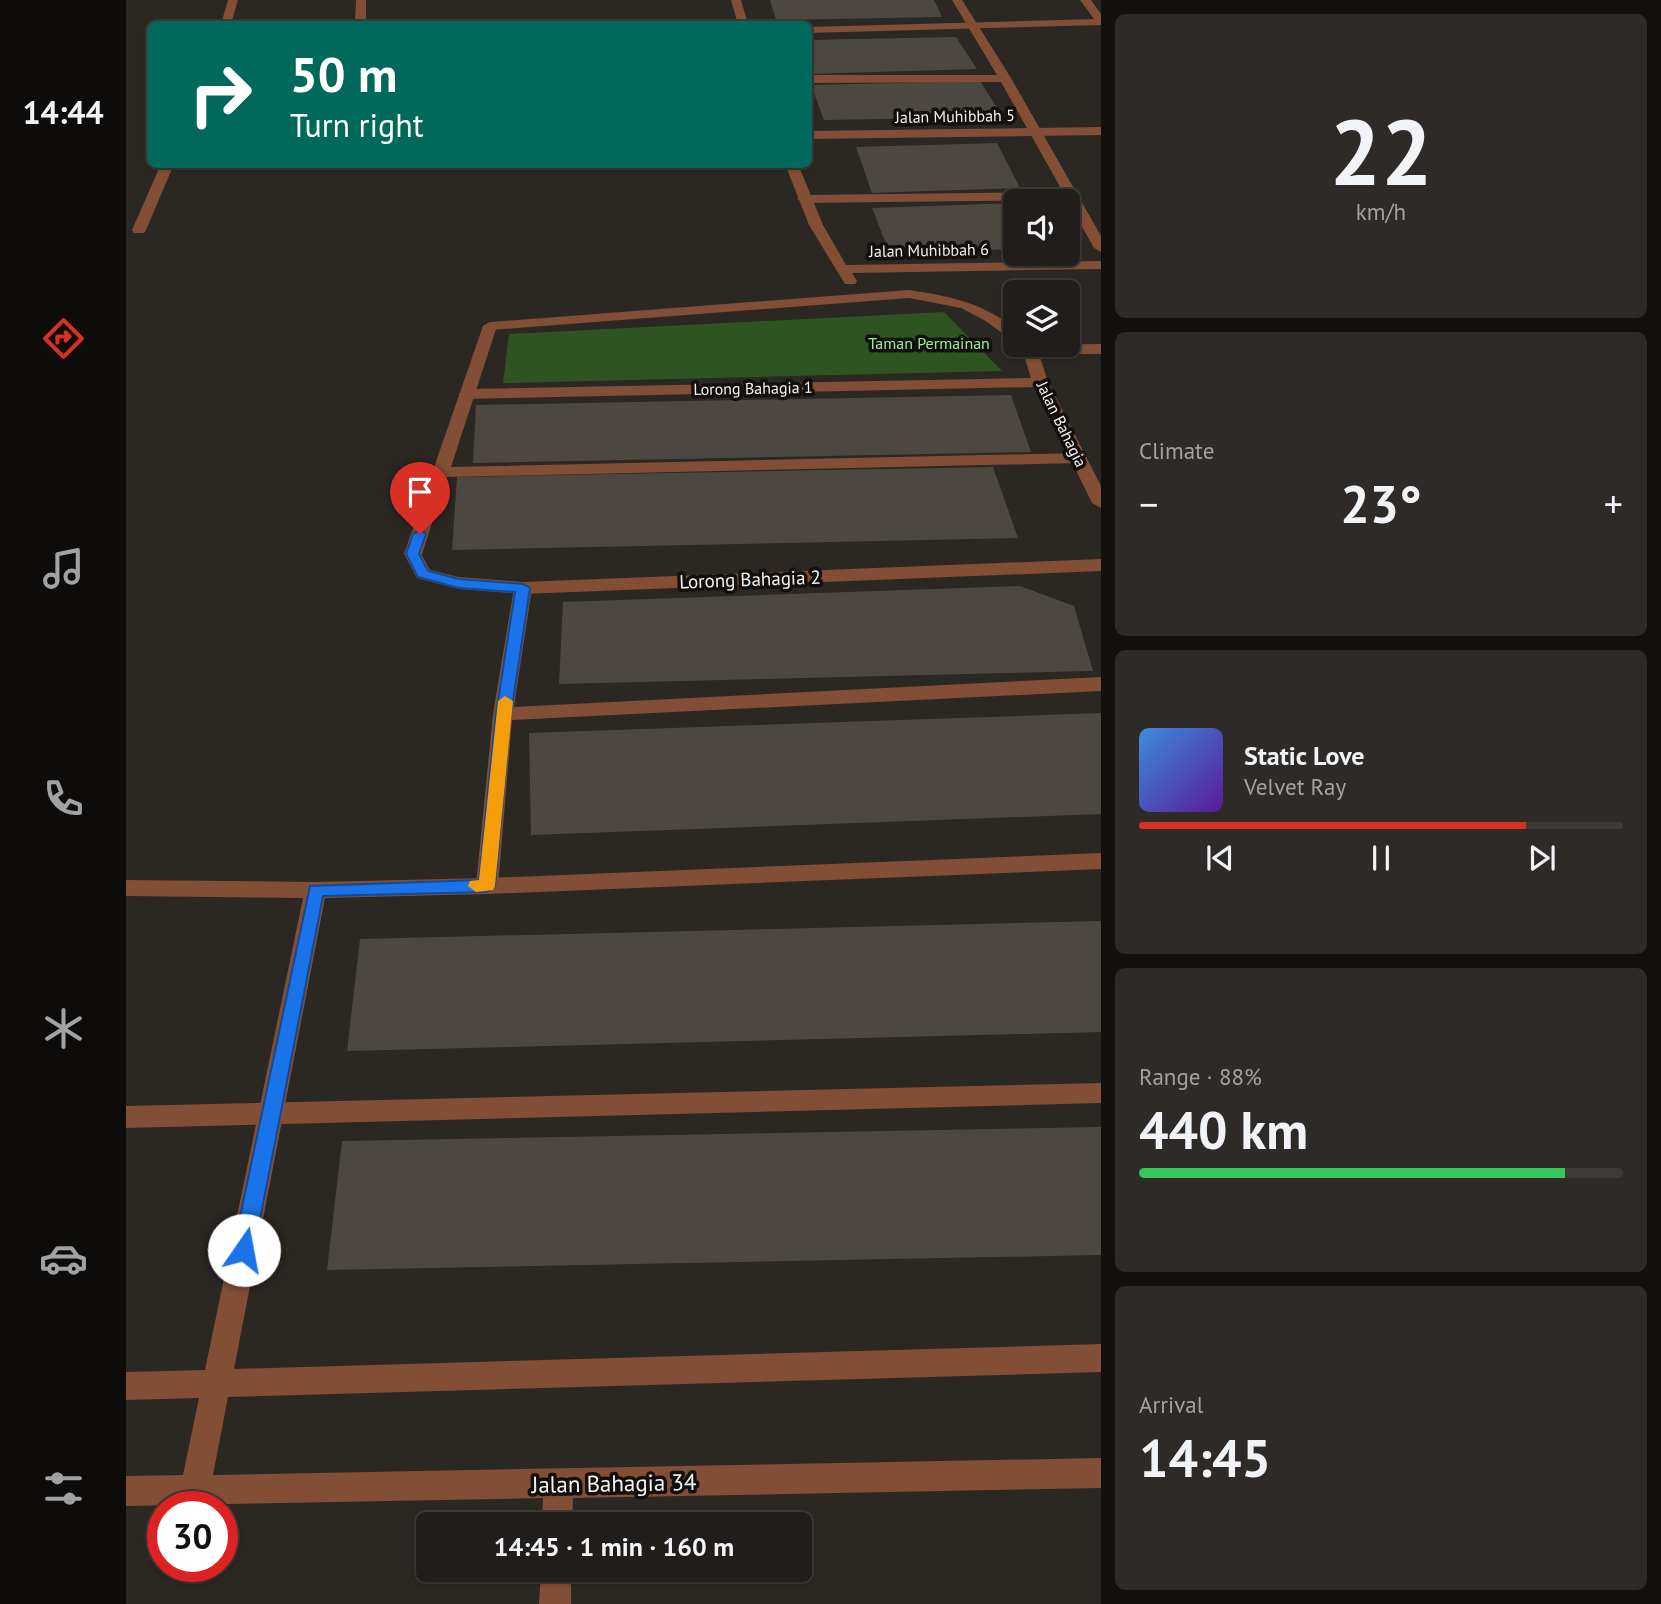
<!DOCTYPE html>
<meta charset="utf-8">
<style>
body{margin:0;font-family:"PT Sans",sans-serif;background:#2d2a27;color:#f1f3f6;height:100vh;display:flex;flex-direction:column;font-size:26px;white-space:nowrap}
*{box-sizing:border-box;margin:0}
p{font-size:23px;color:#a2a2a2}
.icon{flex:none;width:38px;height:38px;fill:none;stroke:currentColor;stroke-width:2;stroke-linecap:round;stroke-linejoin:round}
.map{position:relative;flex:1;overflow:hidden}
.sheet{display:flex;flex-direction:column;gap:14px;padding:14px;background:#12100e;width:560px}
.sheet>*{flex:none}
.banner{position:absolute;left:21px;top:21px;width:665px;height:147px;border-radius:10px;box-shadow:0 2px 5px #0004,0 0 0 2px #3d3b39;background:#00695c;color:#fff;overflow:hidden}
.fabs{position:absolute;left:877px;top:189px;display:grid;gap:14px}
.fabs a{display:grid;place-items:center;width:77px;height:77px;border-radius:10px;background:#201d1a;box-shadow:0 2px 5px #0004,0 0 0 2px #3d3b39;font-size:35px}
.speed{position:absolute;left:21px;top:1491px;display:flex;gap:14px;font-size:35px;font-weight:700;text-align:center}
.speed>*{display:grid;place-content:center;width:91px;height:91px;border-radius:50%;background:#201d1a;box-shadow:0 2px 5px #0004,0 0 0 2px #3d3b39;line-height:1}
.speed .limit{border:10px solid #d22;background:#fff;color:#111}
.pin{position:absolute;display:grid;place-items:center;width:60px;height:60px;color:#fff;margin:-72px -30px;border-radius:50% 50% 50% 0;rotate:-45deg;box-shadow:0 0 7px #0007}
.pin .icon{rotate:45deg}
.me{position:absolute;width:77px;margin:-38px;rotate:12deg;stroke-linejoin:round;filter:drop-shadow(0 0 5px #0008)}
.turn{display:flex;align-items:center;gap:24px;height:147px;padding:0 28px;font-size:32px}
.turn .icon{width:91px;height:91px;stroke-width:2.5}
.turn b{display:block;font-size:49px;line-height:60px}
.big{font-size:52px;font-weight:700;line-height:1.1}
.sheet .tile{flex:1;display:flex;flex-direction:column;justify-content:center;gap:10px;min-width:0;padding:0 24px;border-radius:10px;background:#2d2a27}
.sheet .dial{align-items:center;gap:0}
.dial b{font-size:91px;line-height:1}
.song{display:flex;align-items:center;gap:21px}
.cover{width:84px;height:84px;border-radius:10px;background:linear-gradient(135deg,hsl(210 70% 55%),hsl(270 70% 35%))}
.played{height:7px;border-radius:4px;background:linear-gradient(90deg,#d93025 80%,#3d3b39 80%)}
.keys{display:flex;justify-content:space-around;direction:ltr}
.heat{display:flex;justify-content:space-between;align-items:center;font-size:38px;direction:ltr}
.charge{height:10px;border-radius:5px;background:linear-gradient(90deg,#34c759 88%,#3d3b39 0)}
.trip{position:absolute;left:290px;top:1512px;width:396px;height:70px;border-radius:10px;background:#201d1a;box-shadow:0 2px 5px #0004,0 0 0 2px #3d3b39;font-weight:700;line-height:70px;text-align:center}
main{display:flex;flex:1;min-height:0}
.dock{display:flex;flex-direction:column;width:126px;justify-content:space-around;align-items:center;background:#0d0c0a;color:#a2a2a2}
.dock .icon{width:49px;height:49px}
.dock .on{color:#d93025}
.dock b{font-size:32px;color:#f1f3f6}
.map>svg:first-child{display:block}
</style>
<main>
<nav class="dock">
<b>14:44</b>
<svg class="icon on" aria-label="directions" viewBox="0 0 24 24"><path d="M12 3l9 9-9 9-9-9zM9 14v-3h6M13 9l2 2-2 2"/></svg>
<svg class="icon" aria-label="music" viewBox="0 0 24 24"><path d="M9 18V5l10-2v13"/><circle cx="6" cy="18" r="3"/><circle cx="16" cy="16" r="3"/></svg>
<svg class="icon" aria-label="phone" viewBox="0 0 24 24"><path d="M5 4h4l2 5-3 2q2 4 5 5l2-3 5 2v4C11 20 4 13 5 4z"/></svg>
<svg class="icon" aria-label="climate" viewBox="0 0 24 24"><path d="M12 3v18M4 7l16 10M4 17L20 7"/></svg>
<svg class="icon" aria-label="car" viewBox="0 0 24 24"><path d="M5 17H2v-5l4-1 3-4h7l3 4 3 1v5h-3M9 17h6M6 11h13"/><circle cx="7" cy="17" r="2"/><circle cx="17" cy="17" r="2"/></svg>
<svg class="icon" aria-label="filters" viewBox="0 0 24 24"><path d="M4 7h16M4 17h16"/><circle cx="9" cy="7" r="2"/><circle cx="15" cy="17" r="2"/></svg>
</nav>
<div class="map">
<svg width="975" height="1604" viewBox="0 0 975 1604">
<rect width="100%" height="100%" fill="#2b2722"/>
<path fill="#2e5422" d="M818,312L876,371L377,383L383,334Z"/>
<path fill="#4c4741" d="M644,0H808L816,17L650,20Z
M830,37L851,69L682,74V40Z
M854,81L877,117L698,120L685,85Z
M871,143L894,188L746,193L730,147Z
M889,203V249L764,254L746,208Z
M885,395L905,452L347,463L350,405Z
M867,467L892,538L326,550L331,477Z
M894,586L948,606L967,671L433,684L437,602Z
M975,713V814L405,835L403,733Z
M975,921V1032L221,1051L234,939Z
M975,1127V1255L201,1270L216,1141Z"/>
<g fill="none" stroke-linecap="round" stroke-linejoin="round">
<path fill="#834e36" fill-rule="evenodd" d="M826,0H836L885,78L975,236V252L968,248L941,200L678,203L671,199L678,195L937,192L875,82L682,83V75H871Z
M364,322L371,326L325,467L953,453L961,458L953,463L321,477L296,554L287,559L281,558L278,554L357,326Z
M397,582L406,588L388,707L975,677V691L386,720L372,886L369,892L361,894L353,892L350,886L367,714L388,588Z
M975,1083V1103L0,1128V1106Z"/>
<path fill="#834e36" fill-rule="evenodd" d="M102,0H112L105,24H95Z
M230,0H240V24H229Z
M605,0H615L622,24H612Z
M954,0H965L975,14V25L682,33V27L968,19Z
M975,127V135L682,139V131Z
M35,164H48L20,230L18,233H8L6,230Z
M659,164H672L697,225L720,265L975,261V269L726,273L731,281L729,284H719L683,225Z
M783,290C823,296 858,303 889,329V342L858,320L835,308L783,298L364,330L357,326L364,322Z
M975,344V354H913L922,382L975,486V508L966,503L909,387L340,399L332,394L340,389L905,378L897,352L891,345Z
M287,549L293,550L304,570L333,577L397,582L975,559V571L397,594L333,589L291,578L278,554Z
M975,853V869L361,894L199,898L108,1369L975,1344V1372L102,1397L87,1475L975,1458V1488L447,1498L446,1524H416L417,1498L0,1506V1476L57,1475L73,1398L0,1400V1372L79,1370L177,898L0,896V880L190,882L361,878Z
M415,1570H445V1604H413Z"/>
</g>
<path fill="#1a73e8" stroke="#114b97" stroke-width="2" d="M294,530L300,534L293,554L302,571L333,579L397,584L404,588L385,714L369,886L361,892L197,896L128,1250L125,1257L118,1259L110,1257L107,1250L184,886L353,880L370,714L389,592L333,588L292,577L280,554L287,534Z"/>
<path fill="#f59e0b" d="M379,696L387,701L369,886L367,890L350,892L342,886L344,881L353,880L372,701Z"/>
<g text-anchor="middle" dominant-baseline="central" stroke-width="7" stroke-linejoin="round" paint-order="stroke">
<g font-size="16" fill="#f5f2ee" stroke="#12100e">
<text transform="translate(829 116) rotate(-1)">Jalan Muhibbah 5</text>
<text transform="translate(803 250) rotate(-1)">Jalan Muhibbah 6</text>
<text transform="translate(627 388) rotate(-1)">Lorong Bahagia 1</text>
<text transform="translate(936 424) rotate(64)">Jalan Bahagia</text>
</g>
<g font-size="16" fill="#a2ec8b" stroke="#12100e">
<text x="803" y="343">Taman Permainan</text>
</g>
<g font-size="19" fill="#f5f2ee" stroke="#12100e">
<text transform="translate(624 579) rotate(-2)">Lorong Bahagia 2</text>
</g>
<g font-size="23" fill="#f5f2ee" stroke="#12100e">
<text transform="translate(488 1483) rotate(-1)">Jalan Bahagia 34</text>
</g>
</g>
</svg>
<div class="fabs">
<a><svg class="icon" aria-label="sound" viewBox="0 0 24 24"><path d="M4 9h4l5-4v14l-5-4H4zM17 9q2 3 0 6"/></svg></a>
<a><svg class="icon" aria-label="layers" viewBox="0 0 24 24"><path d="M12 4l9 5-9 5-9-5zM3 14l9 5 9-5"/></svg></a>
</div>
<div class="speed"><div class="limit">30</div></div>
<div class="pin" style="left:294px;top:534px;background:#d93025"><svg class="icon" aria-label="arrive" viewBox="0 0 24 24"><path d="M6 21V4h12l-3 4 3 4H6"/></svg></div>
<svg class="me" style="left:118px;top:1250px" viewBox="-20 -20 40 40"><circle r="19" fill="#fff"/><path d="M0-13L10 11 0 6-10 11z" fill="#1a73e8"/></svg>
<div class="trip">14:45 · 1 min · 160 m</div>
<div class="banner">
<div class="turn"><svg class="icon" aria-label="right" viewBox="0 0 24 24"><path d="M7 20v-9h11M14 6l5 5-5 5"/></svg><div><b>50 m</b>Turn right</div></div>
</div>
</div>
<section class="sheet">
<div class="tile dial"><b>22</b><p>km/h</p></div>
<div class="tile"><p>Climate</p>
<div class="heat"><a>−</a><b class="big">23°</b><a>+</a></div>
</div>
<div class="tile">
<div class="song"><i class="cover"></i><div><b>Static Love</b><p>Velvet Ray</p></div></div>
<div class="played"></div>
<div class="keys"><svg class="icon" aria-label="previous" viewBox="0 0 24 24"><path d="M18 5L8 12l10 7zM5 5v14"/></svg><svg class="icon" aria-label="pause" viewBox="0 0 24 24"><path d="M8 5v14M16 5v14"/></svg><svg class="icon" aria-label="next" viewBox="0 0 24 24"><path d="M6 5l10 7-10 7zM19 5v14"/></svg></div>
</div>
<div class="tile"><p>Range · 88%</p><b class="big">440 km</b><div class="charge"></div></div>
<div class="tile"><p>Arrival</p><b class="big">14:45</b></div>
</section>
</main>
